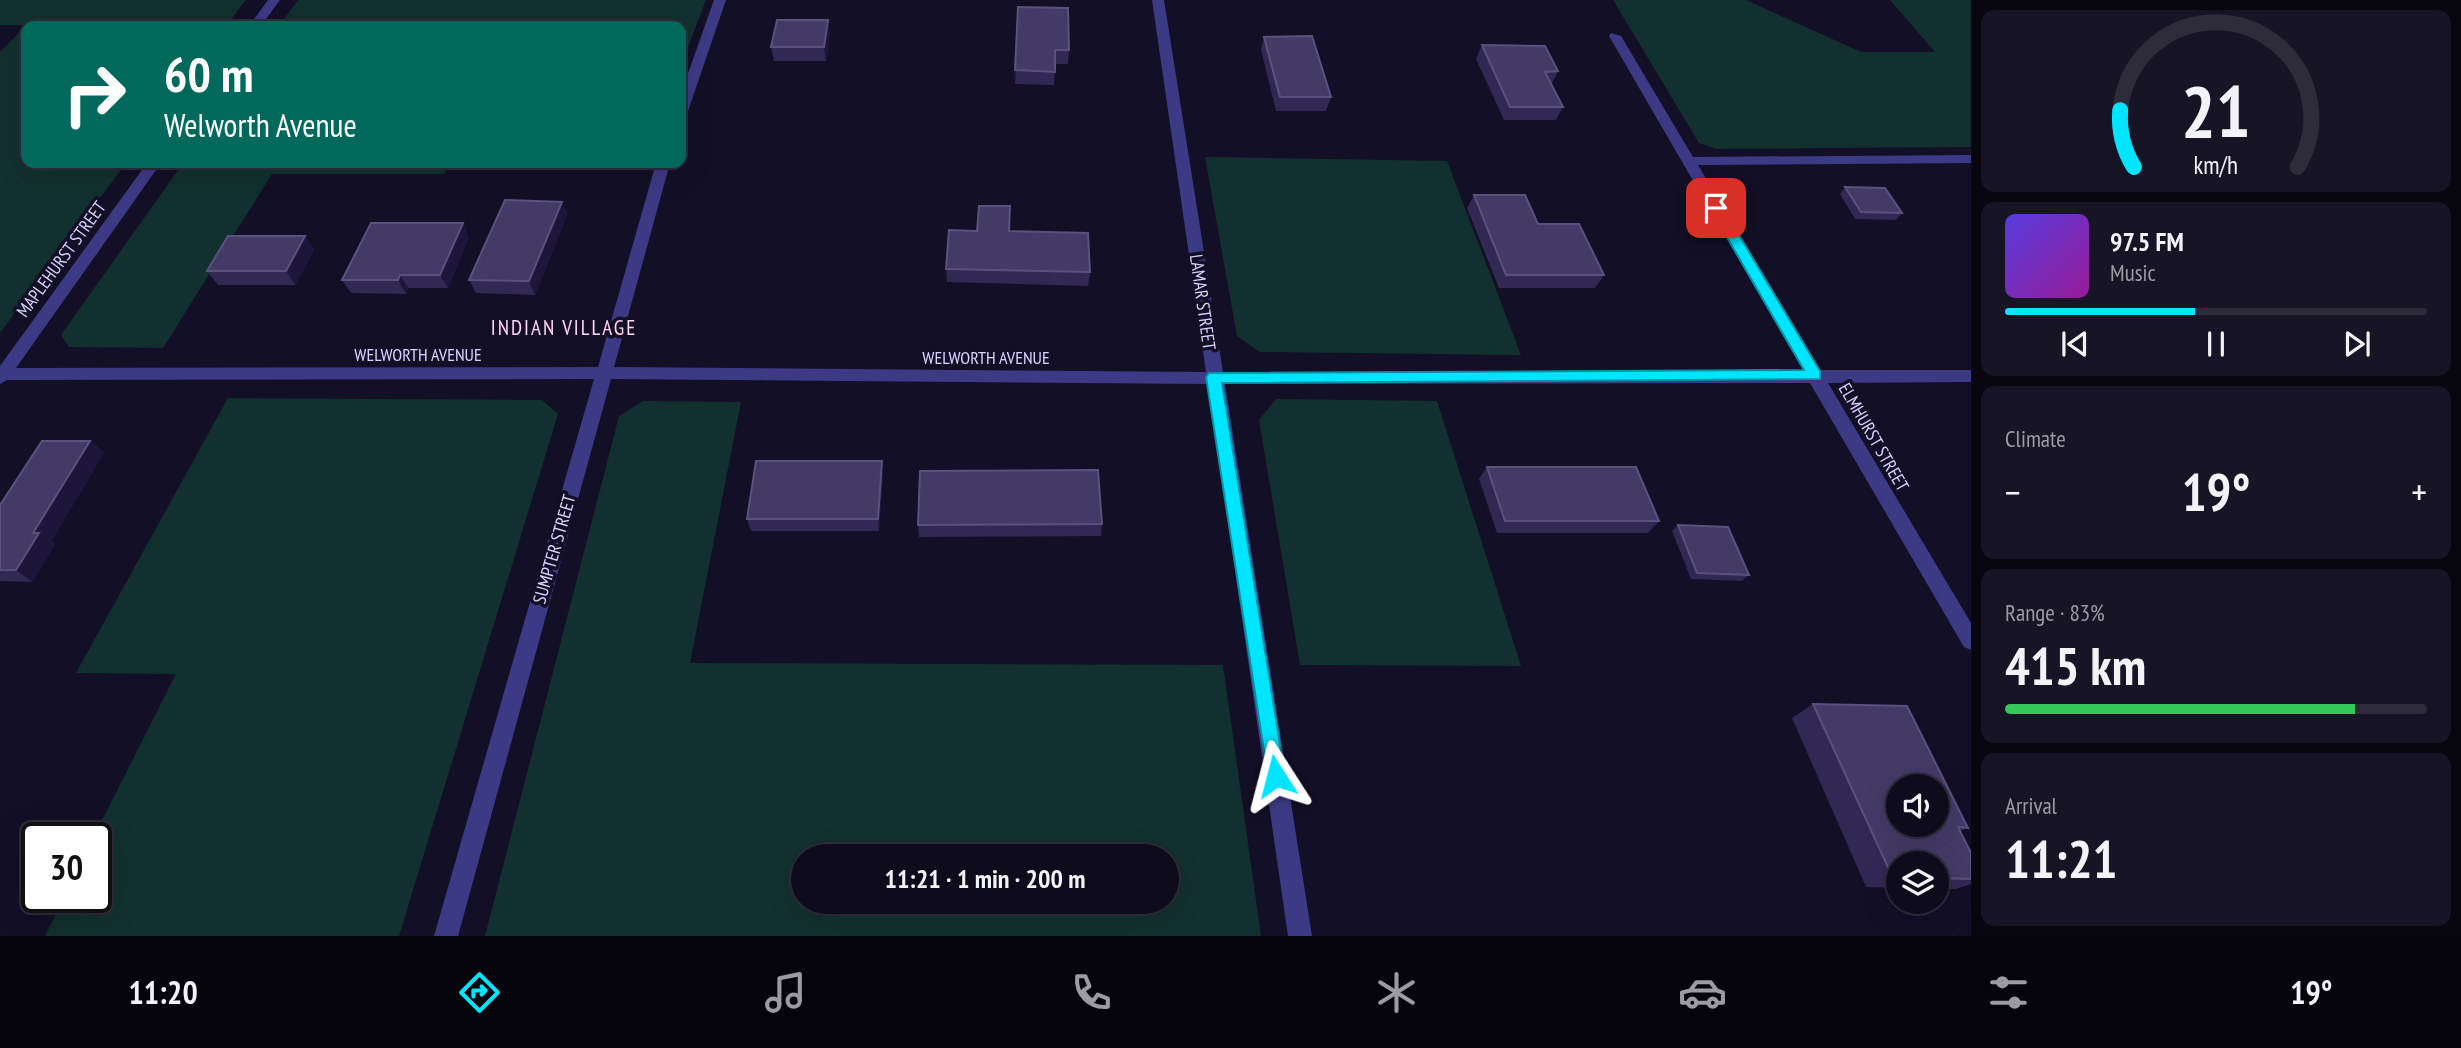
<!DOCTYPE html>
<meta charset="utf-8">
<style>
body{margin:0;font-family:"PT Sans Narrow",sans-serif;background:#171425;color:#f1f3f6;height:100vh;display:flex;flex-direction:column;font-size:26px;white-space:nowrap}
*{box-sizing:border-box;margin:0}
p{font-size:23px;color:#9b9ba3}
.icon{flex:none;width:38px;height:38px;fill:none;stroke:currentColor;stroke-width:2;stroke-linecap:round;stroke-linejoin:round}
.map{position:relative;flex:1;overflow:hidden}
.panel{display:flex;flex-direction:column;gap:10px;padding:10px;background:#08060f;width:490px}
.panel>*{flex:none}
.banner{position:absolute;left:21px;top:21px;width:665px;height:147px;border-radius:14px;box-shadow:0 7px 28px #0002,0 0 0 2px #2e2b3b;background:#00695c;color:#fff;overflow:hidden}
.tools{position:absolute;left:1886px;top:774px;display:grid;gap:14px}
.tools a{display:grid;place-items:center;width:63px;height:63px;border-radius:50%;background:#0e0b1c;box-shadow:0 7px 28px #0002,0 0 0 2px #2e2b3b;font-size:35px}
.speed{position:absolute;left:21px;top:822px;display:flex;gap:14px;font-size:35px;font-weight:700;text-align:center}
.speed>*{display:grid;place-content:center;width:91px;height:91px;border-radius:50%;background:#0e0b1c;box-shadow:0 7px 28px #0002,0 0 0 2px #2e2b3b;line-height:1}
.speed .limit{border:4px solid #111;border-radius:10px;background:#fff;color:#111}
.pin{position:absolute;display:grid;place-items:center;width:60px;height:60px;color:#fff;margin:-30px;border-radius:14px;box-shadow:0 4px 10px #0006}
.me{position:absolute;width:77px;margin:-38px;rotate:351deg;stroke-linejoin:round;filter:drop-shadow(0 0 5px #0008)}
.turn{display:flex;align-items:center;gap:24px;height:147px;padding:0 28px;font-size:32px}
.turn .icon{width:91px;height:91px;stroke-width:2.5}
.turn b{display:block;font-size:49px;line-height:60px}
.big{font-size:52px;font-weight:700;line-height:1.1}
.panel .widget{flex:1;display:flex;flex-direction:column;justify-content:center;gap:10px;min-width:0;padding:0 24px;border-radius:14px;background:#171425}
.panel .dial{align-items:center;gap:0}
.dial svg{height:182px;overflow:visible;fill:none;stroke:#2e2b3b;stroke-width:7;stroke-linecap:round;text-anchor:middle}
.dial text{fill:#f1f3f6;stroke:none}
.song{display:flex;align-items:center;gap:21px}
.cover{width:84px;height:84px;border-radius:10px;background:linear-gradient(135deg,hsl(250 70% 55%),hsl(300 70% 35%))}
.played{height:7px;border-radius:4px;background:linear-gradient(90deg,#00e5ff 45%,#2e2b3b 45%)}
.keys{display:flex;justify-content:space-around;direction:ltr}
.heat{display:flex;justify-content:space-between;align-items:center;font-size:38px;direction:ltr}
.charge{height:10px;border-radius:5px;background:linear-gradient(90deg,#34c759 83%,#2e2b3b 0)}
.trip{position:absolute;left:791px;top:844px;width:388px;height:70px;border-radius:35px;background:#0e0b1c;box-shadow:0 7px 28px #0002,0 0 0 2px #2e2b3b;font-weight:700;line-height:70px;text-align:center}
.dock{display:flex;height:112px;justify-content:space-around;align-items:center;background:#06040b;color:#9b9ba3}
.dock .icon{width:49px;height:49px}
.dock .selected{color:#00e5ff}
.dock b{font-size:32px;color:#f1f3f6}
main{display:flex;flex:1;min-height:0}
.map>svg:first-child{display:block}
</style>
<main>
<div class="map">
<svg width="1971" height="936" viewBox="0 0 1971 936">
<rect width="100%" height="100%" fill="#130f26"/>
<path fill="#12302f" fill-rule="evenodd" d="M0,0H246L226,26H26V163H126L0,333V52L26,25H0Z
M298,0H706L682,63L681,26H279Z
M1613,0H1746L1861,52H1935L1890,0H1971V147L1716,149L1699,143Z
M1205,157L1447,161L1521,355L1260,352L1237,336Z
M183,163H450L444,174H272L163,348L69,347L61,335Z
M228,398L542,400L558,414L399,936H45L64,898H96V838H93L176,674L76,673Z
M1276,399L1437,401L1521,666L1300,665L1259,420Z
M643,401L741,402L690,663L1223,665L1261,936H485L619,416ZM803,856H1167V901H803Z"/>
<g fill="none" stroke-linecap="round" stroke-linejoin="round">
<path fill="#3d3a85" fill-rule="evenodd" d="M268,0H280L261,26H249Z
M714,0H726L688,111L681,115V93Z
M1152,0H1164L1223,372L1803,370L1609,36L1611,33L1621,36L1693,157L1971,155V163L1698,165L1820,370H1971V382L1828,383L1971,623V650L1964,647L1810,383L1225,384L1312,936H1288L1208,384L611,379L458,936H434L594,379L7,380L0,384V366L147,163H161L16,368L598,367L656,163H670L614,367L1206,372Z"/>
</g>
<path fill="#312854" d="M1018,7L1069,50L1068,64H1055L1054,85L1015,84Z
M830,34L826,61H774L771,47Z
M1264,37L1331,97L1326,111H1276L1261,50Z
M1482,45L1558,71L1551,85L1563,107L1556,120H1504L1476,59Z
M1845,187L1902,213L1896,220L1855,219L1840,194Z
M1474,195L1538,224L1604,275L1595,288H1499L1467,208Z
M562,202L567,215L535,295L476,293L469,280Z
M977,231H1009L1090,272L1088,286L947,282L946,269Z
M305,236L314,250L295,285H218L207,271Z
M469,237L448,288H408L406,294L351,293L342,280Z
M90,441L104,453L51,541L55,544L32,582L0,581V505Z
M1487,467L1659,521L1648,533H1497L1479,479Z
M883,474L879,531H751L747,519Z
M1102,524L1101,536L919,537L918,525Z
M1678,525L1749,575L1742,581L1691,579L1672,531Z
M1813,704L1968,828L1960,831L1971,853V884L1956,889H1937V863H1899V888L1866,887L1792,718Z"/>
<path fill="#1d163a" d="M828,20L830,34L826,61L824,47Z
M562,202L567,215L535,295L529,281Z
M463,223L469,237L448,288L440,275Z
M305,236L314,250L295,285L286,271Z
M400,275L408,288L406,294L398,280Z
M90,441L104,453L51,541L55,544L32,582L16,570L33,533Z
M882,461L883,474L879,531L878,519Z"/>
<path fill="#433a66" stroke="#5a527e" stroke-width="2" fill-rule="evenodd" d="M1018,7L1068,8L1069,50H1055V72L1015,70Z
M777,20H828L824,47H771Z
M1312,36L1331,97H1280L1264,37Z
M1482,45L1545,46L1558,71L1545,72L1563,107H1510Z
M1845,187L1885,188L1902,213L1861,212Z
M1474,195H1525L1538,224H1579L1604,275H1506Z
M505,200L562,202L529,281L469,280Z
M979,206H1010L1009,231L1088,233L1090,272L946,269L949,230L977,231Z
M371,223H463L440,275H400L398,280H342Z
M228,236H305L286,271H207Z
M42,441H90L33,533H39L16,570H0V505Z
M756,461H882L878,519H747Z
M1487,467H1636L1659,521H1505Z
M1098,470L1102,524L918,525L920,471Z
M1678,525L1728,527L1749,575L1697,573Z
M1813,704L1907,706L1968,828L1958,827L1971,853V879L1937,878V863H1899V877L1892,876ZM1899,786H1937V824H1899Z"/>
<path fill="#00e5ff" stroke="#0095a6" stroke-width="2" d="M1716,204L1721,205L1820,371V379L1222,383L1285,776L1282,783L1276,786L1269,783L1206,377L1209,373L1804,370L1710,208Z"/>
<g text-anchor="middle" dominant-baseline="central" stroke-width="7" stroke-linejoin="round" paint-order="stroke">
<g font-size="18" fill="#d9d4ff" stroke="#130f26">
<text transform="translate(61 259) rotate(-54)">MAPLEHURST STREET</text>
<text transform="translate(1203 302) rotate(82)">LAMAR STREET</text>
<text x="418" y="354">WELWORTH AVENUE</text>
<text x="986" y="357">WELWORTH AVENUE</text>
<text transform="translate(1874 437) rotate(60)">ELMHURST STREET</text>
<text transform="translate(554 549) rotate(-74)">SUMPTER STREET</text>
</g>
<g font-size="21" letter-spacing="2" fill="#ffd6f0" stroke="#130f26">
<text x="564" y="327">INDIAN VILLAGE</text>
</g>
</g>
</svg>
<div class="tools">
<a><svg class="icon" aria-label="sound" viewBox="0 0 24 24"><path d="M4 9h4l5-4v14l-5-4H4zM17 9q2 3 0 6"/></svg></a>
<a><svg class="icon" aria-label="layers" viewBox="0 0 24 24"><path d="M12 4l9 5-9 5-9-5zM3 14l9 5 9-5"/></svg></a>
</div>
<div class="speed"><div class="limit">30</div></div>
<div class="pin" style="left:1716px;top:208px;background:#d93025"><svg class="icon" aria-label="arrive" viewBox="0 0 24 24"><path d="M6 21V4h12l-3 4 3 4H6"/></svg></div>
<svg class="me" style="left:1276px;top:776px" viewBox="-20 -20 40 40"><path d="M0-17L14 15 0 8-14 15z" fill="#00e5ff" stroke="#fff" stroke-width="4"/></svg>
<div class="trip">11:21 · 1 min · 200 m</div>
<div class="banner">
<div class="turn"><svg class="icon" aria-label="right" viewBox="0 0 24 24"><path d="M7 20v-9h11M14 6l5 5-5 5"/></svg><div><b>60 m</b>Welworth Avenue</div></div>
</div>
</div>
<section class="panel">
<div class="widget dial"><svg viewBox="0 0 100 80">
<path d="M14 69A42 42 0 1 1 86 69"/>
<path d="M14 69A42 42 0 0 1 8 44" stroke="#00e5ff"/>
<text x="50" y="56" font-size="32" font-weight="700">21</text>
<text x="50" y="72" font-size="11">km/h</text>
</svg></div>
<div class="widget">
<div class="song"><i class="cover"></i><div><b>97.5 FM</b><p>Music</p></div></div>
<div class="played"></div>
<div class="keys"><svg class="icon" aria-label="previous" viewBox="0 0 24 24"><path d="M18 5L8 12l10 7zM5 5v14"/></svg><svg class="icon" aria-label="pause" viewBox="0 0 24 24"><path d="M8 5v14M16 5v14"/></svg><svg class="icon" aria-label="next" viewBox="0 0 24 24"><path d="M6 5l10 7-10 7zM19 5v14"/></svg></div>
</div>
<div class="widget"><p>Climate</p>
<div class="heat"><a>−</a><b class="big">19°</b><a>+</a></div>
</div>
<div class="widget"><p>Range · 83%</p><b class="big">415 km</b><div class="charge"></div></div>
<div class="widget"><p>Arrival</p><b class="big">11:21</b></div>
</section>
</main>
<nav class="dock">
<b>11:20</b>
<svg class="icon selected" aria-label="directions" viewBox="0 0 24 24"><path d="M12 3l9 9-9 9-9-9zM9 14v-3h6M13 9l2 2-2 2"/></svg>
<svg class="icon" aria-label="music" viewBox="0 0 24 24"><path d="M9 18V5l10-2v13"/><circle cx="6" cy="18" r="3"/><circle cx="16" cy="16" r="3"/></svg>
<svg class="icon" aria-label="phone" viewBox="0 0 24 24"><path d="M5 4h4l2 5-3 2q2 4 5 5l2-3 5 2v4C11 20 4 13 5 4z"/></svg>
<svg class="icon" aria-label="climate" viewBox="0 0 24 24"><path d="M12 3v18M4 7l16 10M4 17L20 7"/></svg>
<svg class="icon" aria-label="car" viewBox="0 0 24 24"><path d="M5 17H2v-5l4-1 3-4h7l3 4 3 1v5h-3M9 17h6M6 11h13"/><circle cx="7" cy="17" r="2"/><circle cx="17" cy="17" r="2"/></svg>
<svg class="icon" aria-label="filters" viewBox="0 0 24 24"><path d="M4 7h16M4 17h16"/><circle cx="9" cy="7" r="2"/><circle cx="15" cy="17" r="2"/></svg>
<b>19°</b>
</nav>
